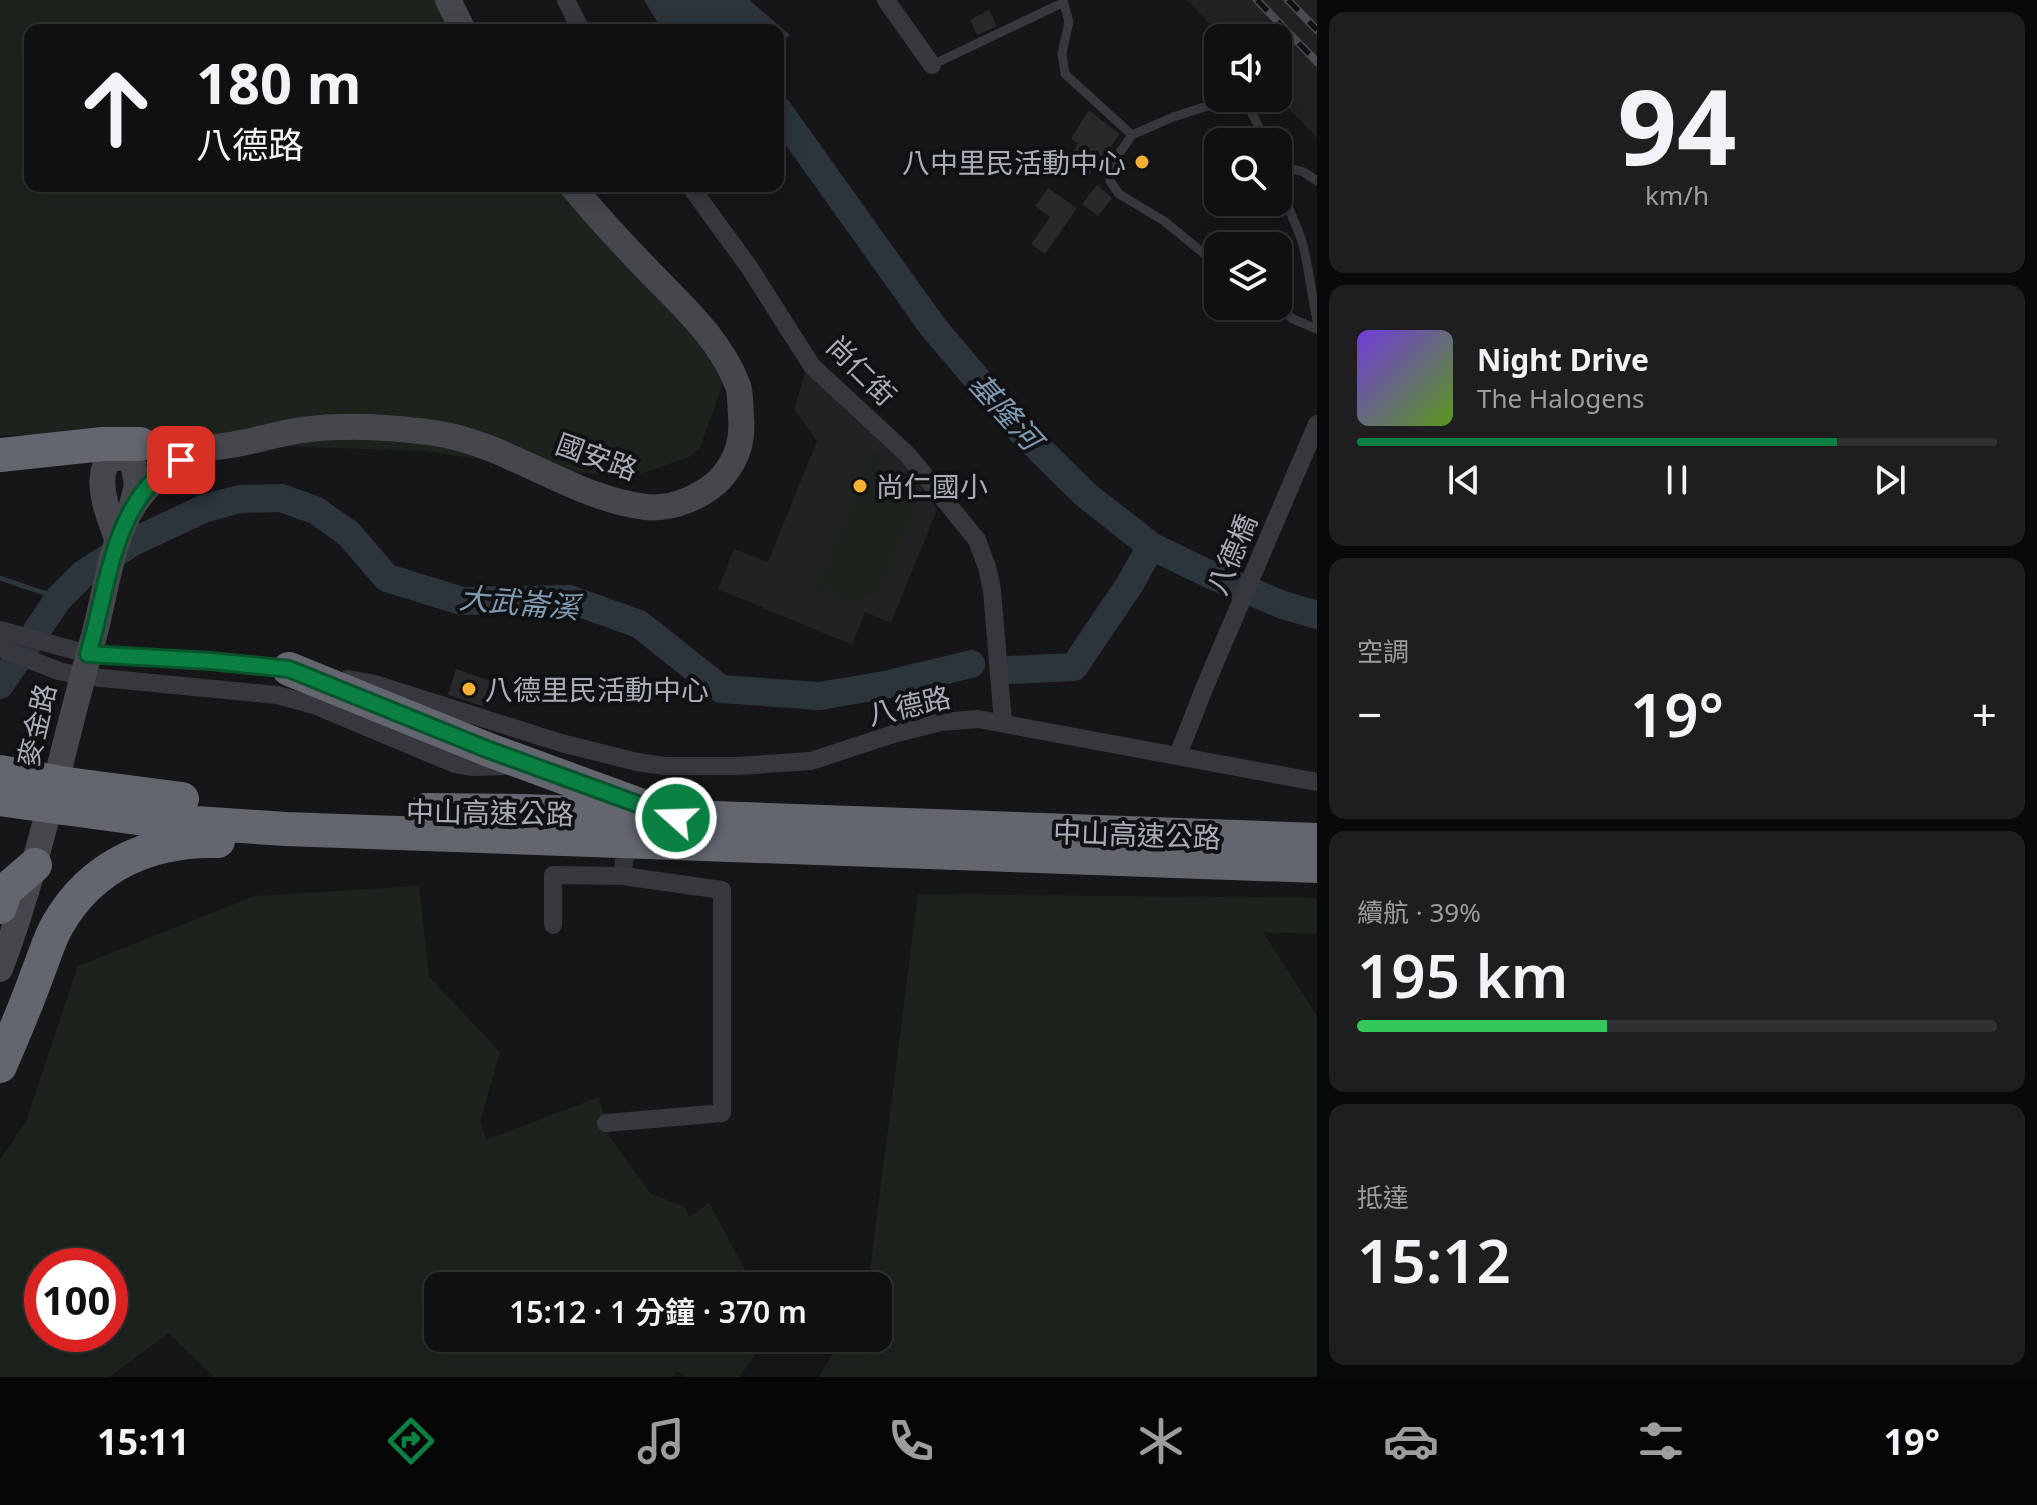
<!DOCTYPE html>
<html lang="zh-TW">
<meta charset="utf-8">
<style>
body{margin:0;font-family:"Noto Sans","Noto Sans TC",sans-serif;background:#1e1e20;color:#f1f3f6;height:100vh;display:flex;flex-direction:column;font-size:30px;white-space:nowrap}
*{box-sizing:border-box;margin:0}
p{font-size:26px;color:#9c9d9f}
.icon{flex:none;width:44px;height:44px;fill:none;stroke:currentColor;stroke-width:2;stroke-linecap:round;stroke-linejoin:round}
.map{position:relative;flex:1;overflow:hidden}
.side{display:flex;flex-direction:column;gap:12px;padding:12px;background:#09090a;width:720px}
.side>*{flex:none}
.banner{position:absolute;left:24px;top:24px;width:760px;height:168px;border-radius:16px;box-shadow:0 4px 20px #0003,0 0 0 2px #303032;background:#101012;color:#f1f3f6;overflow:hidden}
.buttons{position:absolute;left:1204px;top:24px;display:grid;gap:16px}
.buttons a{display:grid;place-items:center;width:88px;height:88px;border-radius:16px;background:#101012;box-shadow:0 4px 20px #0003,0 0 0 2px #303032;font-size:40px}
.speed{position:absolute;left:24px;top:1248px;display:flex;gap:16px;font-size:40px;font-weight:700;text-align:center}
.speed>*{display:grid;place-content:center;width:104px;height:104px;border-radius:50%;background:#101012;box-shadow:0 4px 20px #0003,0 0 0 2px #303032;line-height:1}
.speed .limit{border:12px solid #d22;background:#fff;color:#111}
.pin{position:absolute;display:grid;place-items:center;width:68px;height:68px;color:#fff;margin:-34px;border-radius:16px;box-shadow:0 4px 12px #0006}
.me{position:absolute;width:88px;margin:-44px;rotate:290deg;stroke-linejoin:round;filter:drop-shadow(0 0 6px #0008)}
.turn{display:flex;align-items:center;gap:28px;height:168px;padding:0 40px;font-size:36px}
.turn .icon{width:104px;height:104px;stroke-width:2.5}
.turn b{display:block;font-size:56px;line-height:68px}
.big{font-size:60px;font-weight:600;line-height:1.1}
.side .tile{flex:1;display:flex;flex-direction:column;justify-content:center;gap:12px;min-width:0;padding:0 28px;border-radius:16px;background:#1e1e20}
.side .dial{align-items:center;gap:0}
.dial b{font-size:104px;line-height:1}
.song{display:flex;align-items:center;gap:24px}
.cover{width:96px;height:96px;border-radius:12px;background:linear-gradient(135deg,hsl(260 70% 55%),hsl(90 70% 35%))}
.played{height:8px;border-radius:4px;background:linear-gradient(90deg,#0b8043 75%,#303032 75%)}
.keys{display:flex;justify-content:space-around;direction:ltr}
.heat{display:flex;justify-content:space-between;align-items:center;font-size:44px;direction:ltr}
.charge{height:12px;border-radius:6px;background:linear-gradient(90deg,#34c759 39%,#303032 0)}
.trip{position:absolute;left:424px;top:1272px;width:468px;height:80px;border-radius:16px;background:#101012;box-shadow:0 4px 20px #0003,0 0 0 2px #303032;font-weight:600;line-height:80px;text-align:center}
.dock{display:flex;height:128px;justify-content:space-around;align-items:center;background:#060607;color:#9c9d9f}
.dock .icon{width:56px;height:56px}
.dock .active{color:#0b8043}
.dock b{font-size:36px;color:#f1f3f6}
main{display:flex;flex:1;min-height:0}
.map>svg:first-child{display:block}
</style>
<main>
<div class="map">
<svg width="1317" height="1377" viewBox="0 0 1317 1377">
<rect width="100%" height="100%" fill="#161618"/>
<path fill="#222225" d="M1187,0H1317V138L1278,97V38H1223Z
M807,367L906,461L937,510L891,623L865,612L852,645L718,589L734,549L768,562L817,441L794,409Z"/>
<path fill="#1c231d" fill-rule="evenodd" d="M0,0H438L453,30H30V186H569L700,327L723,383L700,448L689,457L632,477L550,470L425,451L302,447L111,437L0,435Z
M875,452L884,457L879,470C900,468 919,476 917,500L880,591L863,599L844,601L839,597L828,581L822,593L814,590Z
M419,886L429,977L500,1052L480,1122L486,1140L599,1097L609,1136L651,1194L684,1206L689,1217L709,1203L753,1284L438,1286V1338H768L739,1377H687L676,1371L673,1377H214L169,1333L109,1377H0V1160L26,1122L78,966L255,896ZM42,1266H110V1334H42Z
M918,894L1317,898V934L1263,932L1317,1016V1377H819L842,1338H878V1286H868Z"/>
<path fill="#2c353c" d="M644,0H749L790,35L778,44V30H662Z"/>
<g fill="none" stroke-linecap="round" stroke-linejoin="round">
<path stroke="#2c353c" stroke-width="5" d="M0,578L59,598"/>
<path stroke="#2c353c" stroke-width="28" d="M778,110L933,327L1022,432L1086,495L1151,546L1209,574L1283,605L1317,615
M1009,670L1074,667L1130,584L1151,546
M0,685L59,598L83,574L133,542L203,509L239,499L281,498L315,510L348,533L387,578L462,601L569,599L639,624L721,689L819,696L885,685L971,664"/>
</g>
<path fill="#29292c" d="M989,10L997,26L977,35L970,20Z
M1089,110L1119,134L1104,159L1101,157L1089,176L1066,162L1078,143L1071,139Z
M1097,185L1112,198L1098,216L1082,204Z
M1048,188L1077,208L1045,254L1031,244L1050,217L1035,206Z
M456,669L490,681L483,706L448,695Z"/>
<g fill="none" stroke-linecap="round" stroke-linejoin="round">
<path stroke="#333438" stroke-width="18" stroke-dasharray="18 9" stroke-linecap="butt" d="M623,869L628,833"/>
<path stroke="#37383d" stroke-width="9" d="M1063,0L1069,22L1062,53L1065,74L1132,135L1173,117L1214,104L1250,110L1267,142
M932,65L1062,3
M1132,135L1109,168L1110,181L1119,194L1164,221L1218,265
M1278,159L1283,166C1278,196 1295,217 1303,245C1309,270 1312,296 1317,321
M1283,166L1304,172L1317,181
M1278,306L1293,319L1317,329"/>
<path stroke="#37383d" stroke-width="18" d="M566,0L581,30
M886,0L932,65
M690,186L749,267L812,366L908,455L977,540L987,567L992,590L1003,722
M0,630L88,654L211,661L295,670
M0,648L59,671L81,676L277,695L314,705L455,764L471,767L503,766
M348,679L375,684L561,743L637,762L665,766H737L811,761L893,734L941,722L978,719L1317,782
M1178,755L1205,686L1317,424
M553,925V875L623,876L722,890V1113L606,1123"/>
<path stroke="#45474d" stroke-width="26" d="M448,0L463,30
M107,461C117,456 125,457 133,463L137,485L131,509
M118,541C105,506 82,452 140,444C163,441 189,448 212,447C242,446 272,434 302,430C344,424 393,427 435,433C509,444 571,498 646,507C672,510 705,496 722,477C738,458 743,440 741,416C740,406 741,395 738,386C720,337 676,300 641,263C617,238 594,213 572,186
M0,969C41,861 62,747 94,636C105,595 110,550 129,513C147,480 174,463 208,450"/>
<path stroke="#63666e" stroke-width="34" d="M0,455L103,444H140
M289,669L489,750L645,807
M67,784L182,799
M64,808L152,820L286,829L1317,866
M426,810L523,811L1317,840
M0,907L5,891L35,865
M0,1066C13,1036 26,1006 37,975C44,958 49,939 58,924C92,865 151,839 218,841"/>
<g stroke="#4a4c52" stroke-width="8">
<path id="rail" d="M1257,0L1317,62
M1288,0L1317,30"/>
</g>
<use href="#rail" stroke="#111113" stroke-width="5" stroke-dasharray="15" stroke-linecap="butt"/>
<path stroke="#63666e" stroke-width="34" d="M0,772L67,784
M0,799L64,808"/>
</g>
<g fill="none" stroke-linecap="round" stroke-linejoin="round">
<g stroke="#07532c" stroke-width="20">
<path id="route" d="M181,460C173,466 163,471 156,478C110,522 106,597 88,654L211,661L289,669L489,750L676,818"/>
</g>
<use href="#route" stroke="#0b8043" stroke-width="14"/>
</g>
<g fill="#f2b134" stroke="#111113" stroke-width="3">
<circle cx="1142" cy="162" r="8"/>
<circle cx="860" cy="486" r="8"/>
<circle cx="469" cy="689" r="8"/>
</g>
<g text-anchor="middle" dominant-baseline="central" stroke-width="8" stroke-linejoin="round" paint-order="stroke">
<g font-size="28" fill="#a8adb8" stroke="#111113" text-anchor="start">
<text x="1126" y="162" text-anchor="end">八中里民活動中心</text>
<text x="876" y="486">尚仁國小</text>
<text x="485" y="689">八德里民活動中心</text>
</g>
<g font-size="28" fill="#a8adb8" stroke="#111113">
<text transform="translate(862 370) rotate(45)">尚仁街</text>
<text transform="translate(597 456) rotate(20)">國安路</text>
<text transform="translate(1231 554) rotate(-67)">八德橋</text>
<text transform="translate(909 705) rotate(-13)">八德路</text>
<text transform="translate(36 725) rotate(-77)">麥金路</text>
<text transform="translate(490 812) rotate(1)">中山高速公路</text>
<text transform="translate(1137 834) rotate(2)">中山高速公路</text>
</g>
<g font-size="30" font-style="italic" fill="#7f9bb3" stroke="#111113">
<text transform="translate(1006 411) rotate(48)">基隆河</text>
<text transform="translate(519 602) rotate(5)">大武崙溪</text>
</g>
</g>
</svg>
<div class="buttons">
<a><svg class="icon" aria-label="sound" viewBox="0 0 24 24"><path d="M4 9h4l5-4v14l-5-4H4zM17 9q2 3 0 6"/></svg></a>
<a><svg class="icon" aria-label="search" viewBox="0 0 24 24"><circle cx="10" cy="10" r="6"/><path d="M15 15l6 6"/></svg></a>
<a><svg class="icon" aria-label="layers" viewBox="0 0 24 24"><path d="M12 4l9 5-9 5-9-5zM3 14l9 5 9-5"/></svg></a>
</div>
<div class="speed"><div class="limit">100</div></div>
<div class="pin" style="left:181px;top:460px;background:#d93025"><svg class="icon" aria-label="arrive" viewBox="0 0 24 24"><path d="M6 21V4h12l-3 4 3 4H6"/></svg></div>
<svg class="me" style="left:676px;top:818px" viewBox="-20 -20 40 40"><circle r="17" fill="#0b8043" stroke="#fff" stroke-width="3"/><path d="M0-11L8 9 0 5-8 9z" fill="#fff"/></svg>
<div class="trip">15:12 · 1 分鐘 · 370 m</div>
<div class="banner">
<div class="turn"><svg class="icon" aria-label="ahead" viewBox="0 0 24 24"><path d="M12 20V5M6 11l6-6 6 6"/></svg><div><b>180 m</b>八德路</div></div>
</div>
</div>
<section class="side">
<div class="tile dial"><b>94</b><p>km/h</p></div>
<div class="tile">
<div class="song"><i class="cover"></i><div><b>Night Drive</b><p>The Halogens</p></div></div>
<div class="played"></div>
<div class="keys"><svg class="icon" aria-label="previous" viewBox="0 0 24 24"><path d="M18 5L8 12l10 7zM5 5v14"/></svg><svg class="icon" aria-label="pause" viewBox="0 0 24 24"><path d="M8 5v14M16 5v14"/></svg><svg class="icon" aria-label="next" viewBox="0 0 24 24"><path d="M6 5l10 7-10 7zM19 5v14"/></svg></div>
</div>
<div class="tile"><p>空調</p>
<div class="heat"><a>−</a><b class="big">19°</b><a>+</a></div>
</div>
<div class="tile"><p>續航 · 39%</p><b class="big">195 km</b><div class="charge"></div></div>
<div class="tile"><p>抵達</p><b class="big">15:12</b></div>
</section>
</main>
<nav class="dock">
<b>15:11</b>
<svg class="icon active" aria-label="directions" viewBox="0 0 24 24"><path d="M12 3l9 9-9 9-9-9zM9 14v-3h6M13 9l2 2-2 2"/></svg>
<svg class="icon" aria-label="music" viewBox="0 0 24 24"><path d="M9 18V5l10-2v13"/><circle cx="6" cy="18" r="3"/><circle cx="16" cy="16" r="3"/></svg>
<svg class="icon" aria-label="phone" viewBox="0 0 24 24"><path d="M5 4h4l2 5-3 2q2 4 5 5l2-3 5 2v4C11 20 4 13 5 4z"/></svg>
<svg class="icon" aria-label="climate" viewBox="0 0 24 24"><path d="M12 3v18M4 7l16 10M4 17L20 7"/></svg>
<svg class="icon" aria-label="car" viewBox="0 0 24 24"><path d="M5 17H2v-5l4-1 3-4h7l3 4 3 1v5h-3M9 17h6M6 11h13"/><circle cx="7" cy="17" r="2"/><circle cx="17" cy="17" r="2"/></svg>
<svg class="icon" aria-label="filters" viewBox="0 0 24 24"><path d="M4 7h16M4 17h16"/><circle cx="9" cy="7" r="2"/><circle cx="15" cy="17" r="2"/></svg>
<b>19°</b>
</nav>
